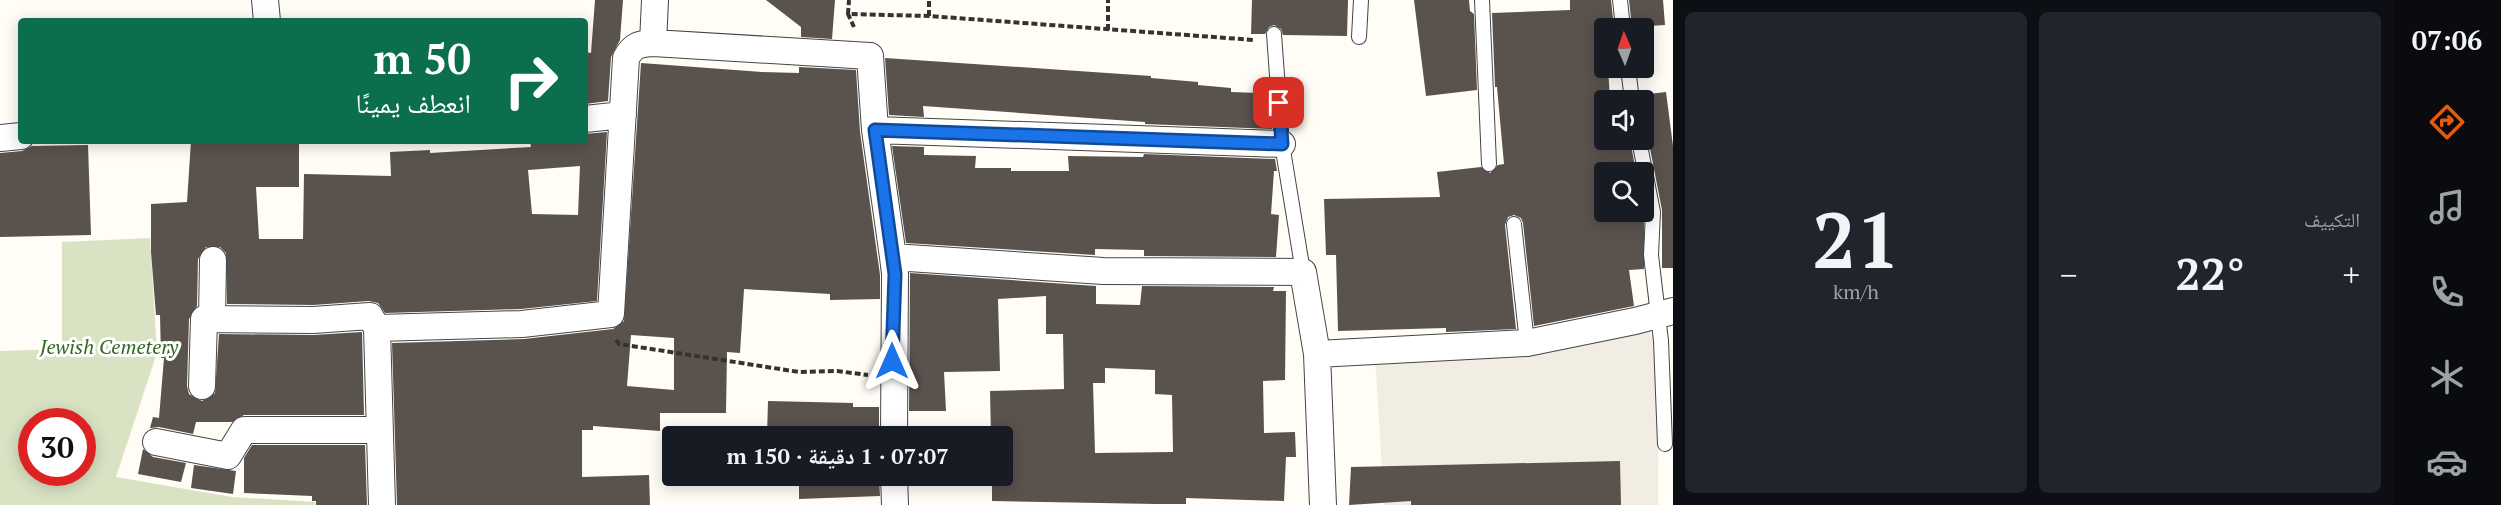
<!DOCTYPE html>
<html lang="ar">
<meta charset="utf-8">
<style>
body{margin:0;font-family:"PT Serif","Noto Naskh Arabic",serif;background:#20242c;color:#f1f3f6;direction:rtl;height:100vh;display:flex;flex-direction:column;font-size:22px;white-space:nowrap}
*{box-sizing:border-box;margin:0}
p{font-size:20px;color:#9ea1a6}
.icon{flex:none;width:33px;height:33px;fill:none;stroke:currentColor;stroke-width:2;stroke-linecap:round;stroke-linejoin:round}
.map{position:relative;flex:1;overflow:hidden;direction:ltr}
.details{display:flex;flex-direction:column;gap:12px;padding:12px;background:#0d0f14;width:720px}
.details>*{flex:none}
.guide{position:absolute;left:18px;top:18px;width:570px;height:126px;border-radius:6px;box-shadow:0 3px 15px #0003;direction:rtl;background:#0b6e4f;color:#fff;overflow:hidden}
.needle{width:39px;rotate:358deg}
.fabs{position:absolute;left:1594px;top:18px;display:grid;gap:12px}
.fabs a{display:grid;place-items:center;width:60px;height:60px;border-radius:6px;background:#171b24;box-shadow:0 3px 15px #0003;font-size:30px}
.speed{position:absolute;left:18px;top:408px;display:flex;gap:12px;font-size:30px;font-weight:700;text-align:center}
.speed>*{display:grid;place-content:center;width:78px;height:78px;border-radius:50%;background:#171b24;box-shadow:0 3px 15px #0003;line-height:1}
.speed .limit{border:9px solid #d22;background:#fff;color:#111}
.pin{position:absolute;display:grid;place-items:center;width:51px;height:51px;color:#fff;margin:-26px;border-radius:12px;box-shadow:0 3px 9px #0006}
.me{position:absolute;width:66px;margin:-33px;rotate:0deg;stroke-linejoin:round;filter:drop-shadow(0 0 4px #0008)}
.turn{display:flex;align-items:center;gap:21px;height:126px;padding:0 18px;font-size:27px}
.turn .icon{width:78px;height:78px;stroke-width:2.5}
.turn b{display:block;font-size:42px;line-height:51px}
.big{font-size:45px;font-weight:700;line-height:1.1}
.details .card{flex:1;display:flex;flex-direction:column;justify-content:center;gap:9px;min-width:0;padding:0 21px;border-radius:9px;background:#20242c}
.details .dial{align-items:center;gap:0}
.dial b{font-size:78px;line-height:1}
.heat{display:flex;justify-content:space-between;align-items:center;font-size:33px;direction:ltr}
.details .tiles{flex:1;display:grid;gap:12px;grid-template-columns:repeat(2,1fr)}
.trip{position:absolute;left:662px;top:426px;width:351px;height:60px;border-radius:6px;background:#171b24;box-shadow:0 3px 15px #0003;font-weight:700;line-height:60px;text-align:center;direction:rtl}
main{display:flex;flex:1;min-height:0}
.tab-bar{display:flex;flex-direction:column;width:108px;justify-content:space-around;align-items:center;background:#090b0e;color:#9ea1a6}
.tab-bar .icon{width:42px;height:42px}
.tab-bar .active{color:#ea580c}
.tab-bar b{font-size:27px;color:#f1f3f6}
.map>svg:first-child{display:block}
</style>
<main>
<nav class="tab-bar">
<b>07:06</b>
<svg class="icon active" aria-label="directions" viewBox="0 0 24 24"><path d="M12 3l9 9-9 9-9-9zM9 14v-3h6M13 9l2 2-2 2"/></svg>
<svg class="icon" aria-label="music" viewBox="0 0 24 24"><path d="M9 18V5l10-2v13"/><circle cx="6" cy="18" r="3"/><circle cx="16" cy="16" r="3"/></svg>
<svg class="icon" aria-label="phone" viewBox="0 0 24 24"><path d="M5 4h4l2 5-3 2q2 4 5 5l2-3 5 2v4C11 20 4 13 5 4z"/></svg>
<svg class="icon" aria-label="climate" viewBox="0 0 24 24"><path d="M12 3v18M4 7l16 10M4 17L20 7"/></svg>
<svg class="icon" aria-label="car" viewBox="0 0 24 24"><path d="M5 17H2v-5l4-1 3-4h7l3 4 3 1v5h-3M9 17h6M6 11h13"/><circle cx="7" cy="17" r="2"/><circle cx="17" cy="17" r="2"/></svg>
</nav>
<section class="details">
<div class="tiles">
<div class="card"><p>التكييف</p>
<div class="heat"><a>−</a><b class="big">22°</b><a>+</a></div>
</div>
<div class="card dial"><b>21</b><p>km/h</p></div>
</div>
</section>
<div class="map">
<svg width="1673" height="505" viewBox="0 0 1673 505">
<rect width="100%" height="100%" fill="#fffdf5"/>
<path fill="#d9e3c4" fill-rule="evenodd" d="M150,238L157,353L116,477L232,497L315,502V505H0V351L62,349V242ZM32,422H82V472H32Z"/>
<path fill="#f1ede2" d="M1647,322L1659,360L1658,505H1384L1375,355Z"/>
<path fill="#5a524d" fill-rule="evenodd" d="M595,0H623L620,40L611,57L608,101L585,104V52L591,53Z
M766,0H835L832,39L801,37V27Z
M1252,0H1348L1347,36L1283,35L1281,29L1274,25L1269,27L1265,34H1251Z
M1414,0H1469L1470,11L1474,14L1477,90L1426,96Z
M1570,0H1611L1614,28H1605V68H1608L1610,99L1623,97V100H1605V140H1630L1636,172H1605V212H1644V269L1629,270L1634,306L1534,326L1523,223L1521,218L1514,215L1508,217L1505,225L1516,329L1446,332V328L1338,331L1336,255H1326L1324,199L1440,197L1437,172L1481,167L1490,173L1498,165L1504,164L1497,87H1495L1492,13L1570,10Z
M1629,0H1663L1665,25L1632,27Z
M885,58L1151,76V78L1198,82V85L1231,88V92L1260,93V95H1269L1272,129L1145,124V122L923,106L924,117L889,115Z
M641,63L762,72L799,73V67L856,70L860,132L880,275V299L830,300V294L744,289L740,353L727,352L726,413H660V431L593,426V430H582V477L649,475L650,505H397L392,343L524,339L613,329L624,321ZM631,335L674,338V390L627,386Z
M1666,92L1673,146V268H1662V210L1648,138L1644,133V100H1641L1640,95Z
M607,132L597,301L521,309L385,313L378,303L369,301L313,305L227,304L226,253L220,247H206L198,259L197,306L189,319L187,386L189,394L202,401L215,393L219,334L313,335L362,332L364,415H244L232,422H196L193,434L159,427L150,428L153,417L159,418L164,358H161L160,315H156L151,252V204L187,202L191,141H299V187H256L259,239H303L304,174L391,176L390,152L430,150V153L531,147L530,141H585V134ZM580,166L578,215L532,214L528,170Z
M88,145L91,235L0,237V153L22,151L32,146Z
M892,146L924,147V155L976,156L975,168H1011V171H1069L1068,156L1143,157L1144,154L1275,159L1277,171H1274L1271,214L1279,215L1276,257L1144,256V250L1095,249V255L906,243Z
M910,273L1096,286V304L1140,305L1142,286L1274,287L1273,291H1286L1285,380L1263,381L1264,433L1295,432L1296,457H1286L1284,501L1186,498V504H1156L992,501V476H1002V436H991L990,391L1064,389L1063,334H1046V296L998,299L1000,371L944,372L946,411H909ZM1105,368L1155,370V394L1172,395L1173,452L1095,453L1093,383H1105Z
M768,401L853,403V407H879V436H767Z
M252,445H365L367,505H316V501H312V496L244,493V458Z
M143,449L153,457L186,463L181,482L138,474Z
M1620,461L1621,505H1411V501L1349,505L1351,467Z
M194,465L236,471L233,494L191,488Z
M799,476H879L880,496L799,499Z"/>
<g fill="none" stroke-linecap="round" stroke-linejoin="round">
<g stroke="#444" stroke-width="16">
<path id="service" d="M1482,0L1489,164
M1620,0L1623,28
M1274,34L1282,144L1303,272
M1359,37L1361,0
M1628,68L1632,100
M1639,140L1653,212L1651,255L1661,341L1665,444
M1514,224L1527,343"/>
</g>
<g stroke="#444" stroke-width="28">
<path id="minor" d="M265,0L267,21
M653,43L655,0
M585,119L623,115
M875,130L1282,144
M0,138L21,136
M893,257L895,274L894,436
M212,320L213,260
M377,328L382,505
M1317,354L1527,343L1635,321L1673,311
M202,386L204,319L313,320L370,316L377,328L522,324L611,314L626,58C633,45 639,44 653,43L870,56L875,130L893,257L1103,271L1303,272L1317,354L1323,505
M156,442L228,456L244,430H379
M894,476L895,505"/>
</g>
<path stroke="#333" stroke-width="4" stroke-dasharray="6 3" stroke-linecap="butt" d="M848,14L849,0
M929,16V0
M854,27L848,14L929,16L1254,40
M1108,30V0
M616,340L619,344L799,372L837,371L868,375"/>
<use href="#service" stroke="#fff" stroke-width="14"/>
<use href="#minor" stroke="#fff" stroke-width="26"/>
</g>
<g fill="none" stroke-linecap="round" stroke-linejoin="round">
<g stroke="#114b97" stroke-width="15">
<path id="route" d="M892,361L895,274L875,130L1282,144L1279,103"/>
</g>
<use href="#route" stroke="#1a73e8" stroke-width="10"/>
</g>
<g text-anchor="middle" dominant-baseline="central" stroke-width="6" stroke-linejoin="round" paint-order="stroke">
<g font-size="20" font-style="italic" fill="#2f6b1f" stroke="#fff">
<text x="109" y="346">Jewish Cemetery</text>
</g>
</g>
</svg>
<div class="fabs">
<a><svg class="needle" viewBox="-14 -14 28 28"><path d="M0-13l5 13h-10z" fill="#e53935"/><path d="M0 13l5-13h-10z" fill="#9ea1a6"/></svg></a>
<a><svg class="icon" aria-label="sound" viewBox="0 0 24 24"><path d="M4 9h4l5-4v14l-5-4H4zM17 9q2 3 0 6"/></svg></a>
<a><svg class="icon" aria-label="search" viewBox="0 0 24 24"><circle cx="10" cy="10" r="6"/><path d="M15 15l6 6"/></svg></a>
</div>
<div class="speed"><div class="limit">30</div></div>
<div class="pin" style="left:1279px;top:103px;background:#d93025"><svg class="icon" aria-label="arrive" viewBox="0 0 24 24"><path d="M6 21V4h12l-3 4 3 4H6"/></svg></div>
<svg class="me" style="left:892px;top:361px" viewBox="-20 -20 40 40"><path d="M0-17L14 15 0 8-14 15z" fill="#1a73e8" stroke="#fff" stroke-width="4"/></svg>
<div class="trip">07:07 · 1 دقيقة · 150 m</div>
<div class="guide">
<div class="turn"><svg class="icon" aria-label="right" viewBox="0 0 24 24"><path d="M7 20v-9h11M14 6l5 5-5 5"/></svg><div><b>50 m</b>انعطف يمينًا</div></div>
</div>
</div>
</main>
